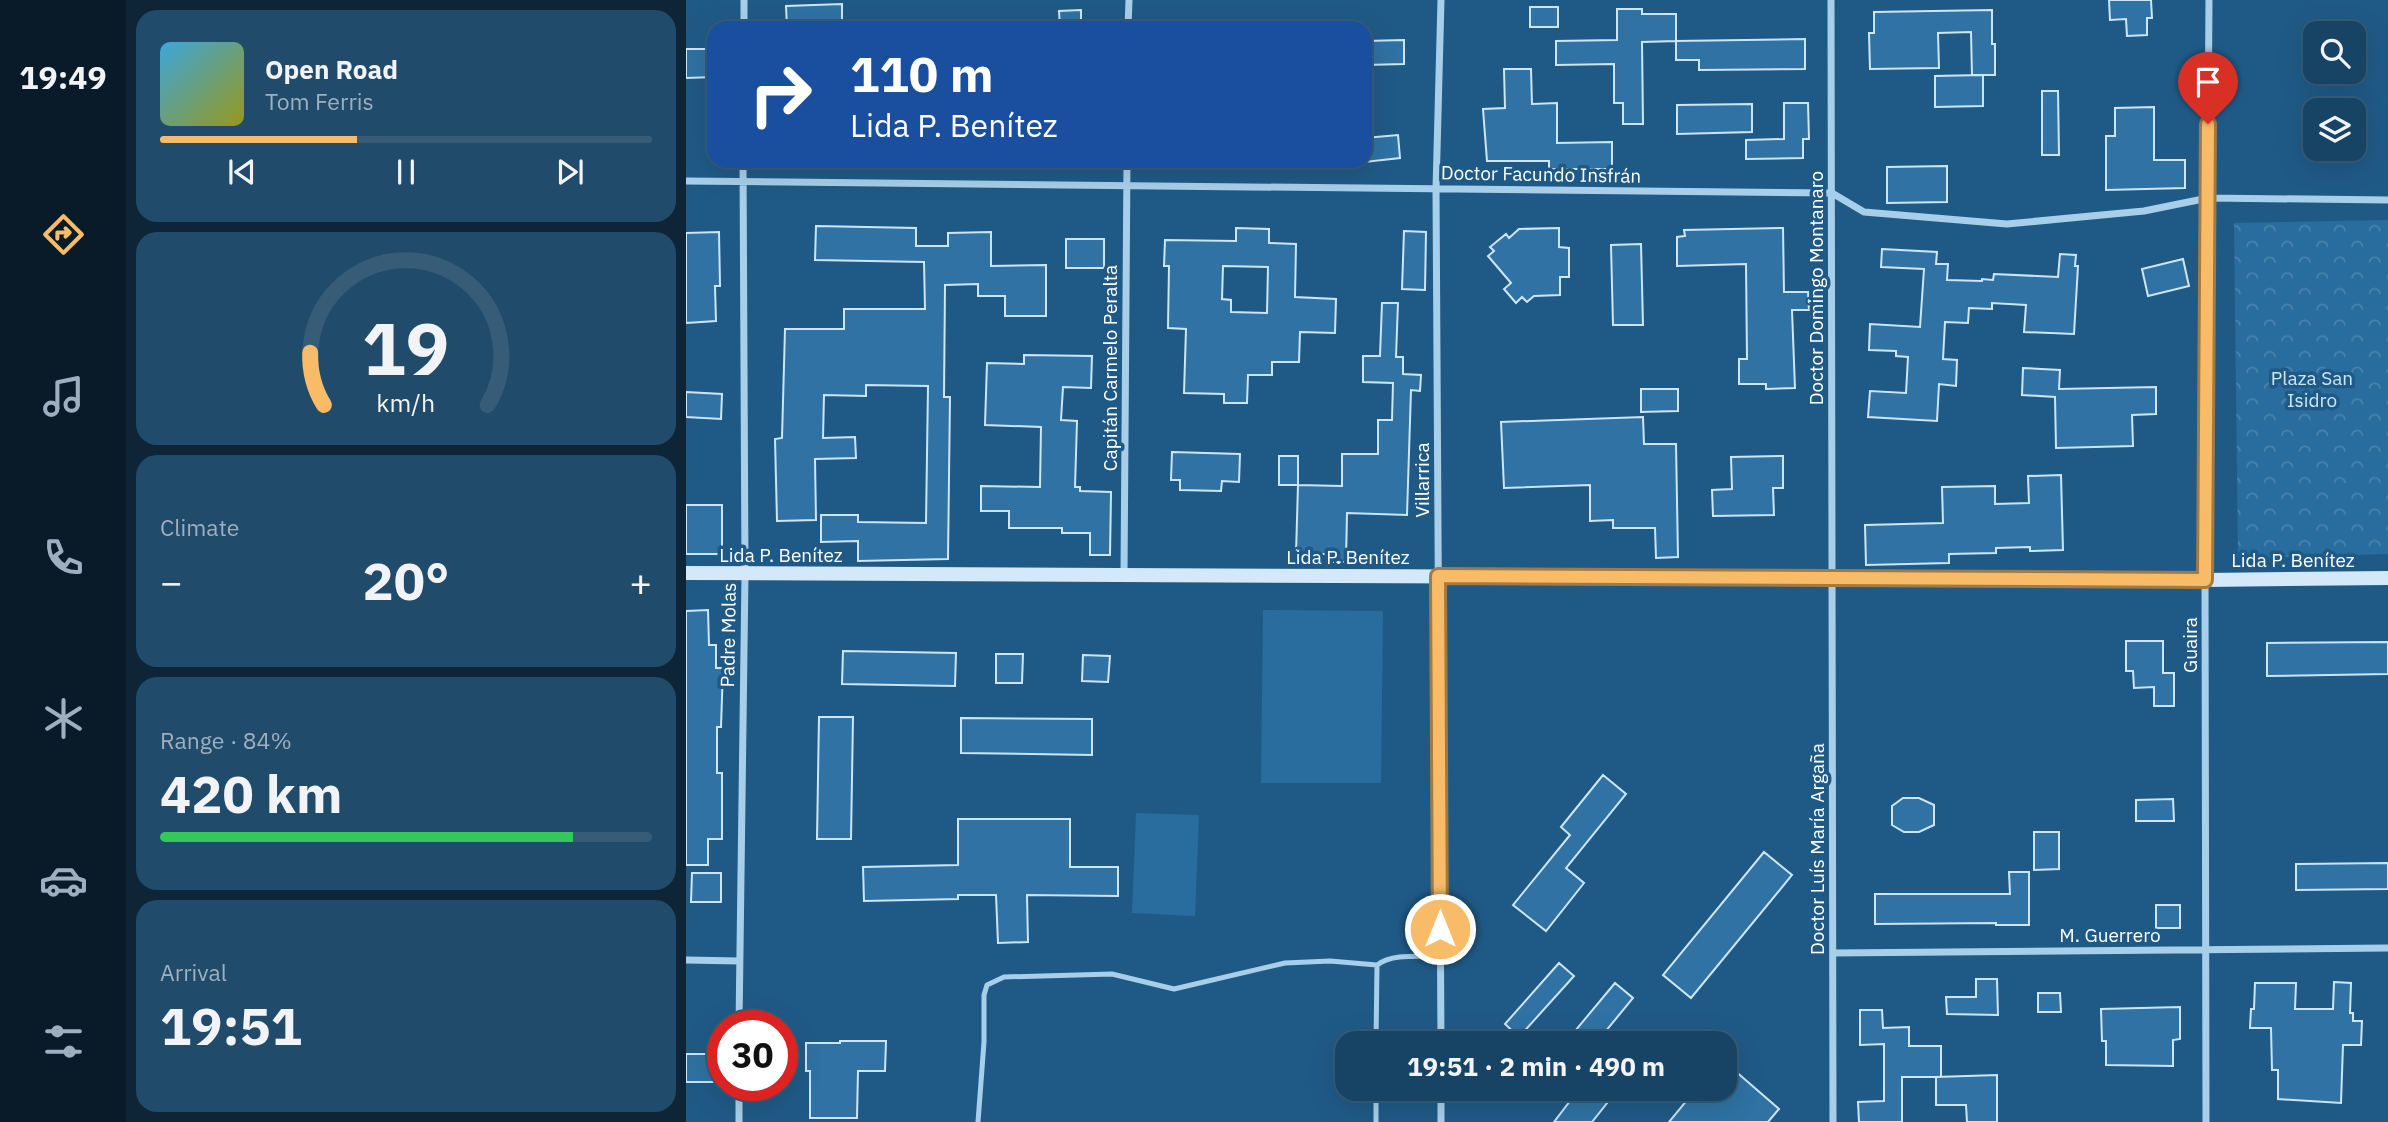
<!DOCTYPE html>
<meta charset="utf-8">
<style>
body{margin:0;font-family:"IBM Plex Sans",sans-serif;background:#204b6a;color:#f1f3f6;height:100vh;display:flex;flex-direction:column;font-size:26px;white-space:nowrap}
*{box-sizing:border-box;margin:0}
p{font-size:23px;color:#9eb0bf}
.icon{flex:none;width:38px;height:38px;fill:none;stroke:currentColor;stroke-width:2;stroke-linecap:round;stroke-linejoin:round}
.map{position:relative;flex:1;overflow:hidden}
.sheet{display:flex;flex-direction:column;gap:10px;padding:10px;background:#0d2537;width:560px}
.sheet>*{flex:none}
.hud{position:absolute;left:21px;top:21px;width:665px;height:147px;border-radius:21px;box-shadow:0 7px 28px #0002,0 0 0 2px #365c78;background:#1a4fa0;color:#fff;overflow:hidden}
.fabs{position:absolute;left:1617px;top:21px;display:grid;gap:14px}
.fabs a{display:grid;place-items:center;width:63px;height:63px;border-radius:14px;background:#174464;box-shadow:0 7px 28px #0002,0 0 0 2px #365c78;font-size:35px}
.speed{position:absolute;left:21px;top:1010px;display:flex;gap:14px;font-size:35px;font-weight:700;text-align:center}
.speed>*{display:grid;place-content:center;width:91px;height:91px;border-radius:50%;background:#174464;box-shadow:0 7px 28px #0002,0 0 0 2px #365c78;line-height:1}
.speed .limit{border:10px solid #d22;background:#fff;color:#111}
.pin{position:absolute;display:grid;place-items:center;width:60px;height:60px;color:#fff;margin:-72px -30px;border-radius:50% 50% 50% 0;rotate:-45deg;box-shadow:0 0 7px #0007}
.pin .icon{rotate:45deg}
.me{position:absolute;width:77px;margin:-38px;rotate:0deg;stroke-linejoin:round;filter:drop-shadow(0 0 5px #0008)}
.turn{display:flex;align-items:center;gap:24px;height:147px;padding:0 28px;font-size:32px}
.turn .icon{width:91px;height:91px;stroke-width:2.5}
.turn b{display:block;font-size:49px;line-height:60px}
.big{font-size:52px;font-weight:700;line-height:1.1}
.sheet .widget{flex:1;display:flex;flex-direction:column;justify-content:center;gap:10px;min-width:0;padding:0 24px;border-radius:21px;background:#204b6a}
.sheet .dial{align-items:center;gap:0}
.dial svg{height:182px;overflow:visible;fill:none;stroke:#365c78;stroke-width:7;stroke-linecap:round;text-anchor:middle}
.dial text{fill:#f1f3f6;stroke:none}
.song{display:flex;align-items:center;gap:21px}
.cover{width:84px;height:84px;border-radius:10px;background:linear-gradient(135deg,hsl(200 70% 55%),hsl(60 70% 35%))}
.played{height:7px;border-radius:4px;background:linear-gradient(90deg,#f8bb68 40%,#365c78 40%)}
.keys{display:flex;justify-content:space-around;direction:ltr}
.heat{display:flex;justify-content:space-between;align-items:center;font-size:38px;direction:ltr}
.charge{height:10px;border-radius:5px;background:linear-gradient(90deg,#34c759 84%,#365c78 0)}
.trip{position:absolute;left:649px;top:1031px;width:402px;height:70px;border-radius:21px;background:#174464;box-shadow:0 7px 28px #0002,0 0 0 2px #365c78;font-weight:700;line-height:70px;text-align:center}
main{display:flex;flex:1;min-height:0}
.dock{display:flex;flex-direction:column;width:126px;justify-content:space-around;align-items:center;background:#091b28;color:#9eb0bf}
.dock .icon{width:49px;height:49px}
.dock .selected{color:#f8bb68}
.dock b{font-size:32px;color:#f1f3f6}
.map>svg:first-child{display:block}
</style>
<main>
<nav class="dock">
<b>19:49</b>
<svg class="icon selected" aria-label="directions" viewBox="0 0 24 24"><path d="M12 3l9 9-9 9-9-9zM9 14v-3h6M13 9l2 2-2 2"/></svg>
<svg class="icon" aria-label="music" viewBox="0 0 24 24"><path d="M9 18V5l10-2v13"/><circle cx="6" cy="18" r="3"/><circle cx="16" cy="16" r="3"/></svg>
<svg class="icon" aria-label="phone" viewBox="0 0 24 24"><path d="M5 4h4l2 5-3 2q2 4 5 5l2-3 5 2v4C11 20 4 13 5 4z"/></svg>
<svg class="icon" aria-label="climate" viewBox="0 0 24 24"><path d="M12 3v18M4 7l16 10M4 17L20 7"/></svg>
<svg class="icon" aria-label="car" viewBox="0 0 24 24"><path d="M5 17H2v-5l4-1 3-4h7l3 4 3 1v5h-3M9 17h6M6 11h13"/><circle cx="7" cy="17" r="2"/><circle cx="17" cy="17" r="2"/></svg>
<svg class="icon" aria-label="filters" viewBox="0 0 24 24"><path d="M4 7h16M4 17h16"/><circle cx="9" cy="7" r="2"/><circle cx="15" cy="17" r="2"/></svg>
</nav>
<section class="sheet">
<div class="widget">
<div class="song"><i class="cover"></i><div><b>Open Road</b><p>Tom Ferris</p></div></div>
<div class="played"></div>
<div class="keys"><svg class="icon" aria-label="previous" viewBox="0 0 24 24"><path d="M18 5L8 12l10 7zM5 5v14"/></svg><svg class="icon" aria-label="pause" viewBox="0 0 24 24"><path d="M8 5v14M16 5v14"/></svg><svg class="icon" aria-label="next" viewBox="0 0 24 24"><path d="M6 5l10 7-10 7zM19 5v14"/></svg></div>
</div>
<div class="widget dial"><svg viewBox="0 0 100 80">
<path d="M14 69A42 42 0 1 1 86 69"/>
<path d="M14 69A42 42 0 0 1 8 46" stroke="#f8bb68"/>
<text x="50" y="56" font-size="32" font-weight="700">19</text>
<text x="50" y="72" font-size="11">km/h</text>
</svg></div>
<div class="widget"><p>Climate</p>
<div class="heat"><a>−</a><b class="big">20°</b><a>+</a></div>
</div>
<div class="widget"><p>Range · 84%</p><b class="big">420 km</b><div class="charge"></div></div>
<div class="widget"><p>Arrival</p><b class="big">19:51</b></div>
</section>
<div class="map">
<svg width="1702" height="1122" viewBox="0 0 1702 1122">
<defs>
<pattern id="forest-crowns" width="20" height="18" patternUnits="userSpaceOnUse" patternTransform="scale(1.75)"><rect width="20" height="18" fill="#296d9e"/><path d="M2 6a3 3 0 1 1 6 0M12 15a3 3 0 1 1 6 0" fill="none" stroke="#4983ad"/></pattern>
</defs>
<rect width="100%" height="100%" fill="#1f5a86"/>
<path fill="url(#forest-crowns)" d="M1702,220V554L1552,558L1548,223Z"/>
<path fill="#296d9e" d="M577,610L697,611L695,783H575Z
M450,813L513,815L509,916L446,913Z"/>
<path fill="#2f72a3" stroke="#cce6f7" stroke-width="2" fill-rule="evenodd" d="M1423,0H1465L1466,18H1461V35L1441,36L1440,19L1424,20Z
M156,4V28H101L100,6Z
M844,7H872V27H844Z
M931,9H956V14H990V41L956,42L957,124H937V103H928V64L870,65V41L931,40Z
M395,10V28H374L373,11Z
M1306,10V44H1309V75H1297V106L1249,107V76L1296,75H1286L1285,32L1252,33L1253,68L1184,69L1183,33H1188V12Z
M1119,39V69L1013,70V60H990V41Z
M718,40V64L679,65V41Z
M0,49H28V77L0,78Z
M818,69H845L846,104L871,103V143L926,142V169H863V161H801L797,109L819,108Z
M1356,91H1372L1373,155H1356Z
M1098,103H1122L1123,139H1117V158L1060,159V140L1098,139Z
M1066,104V132L991,134V105Z
M1468,107V160H1499V188L1420,190V136H1429V108Z
M712,135L714,158L679,162V138Z
M1261,166V202L1201,203V167Z
M130,226L230,228V246H262V233L305,232V266L360,265V316H319V296H292V284L259,285L258,397H264L262,559L172,561V541L135,542V515H172V522L240,523L242,386L180,385V396L138,395L137,438L169,437L170,458L129,459L130,520L91,521L89,439L96,438L99,329H158V309H239L238,262L129,260Z
M550,228L583,229V243L610,244L609,297L650,299L649,333L614,332L613,362H586V375H562L561,403H538V394L498,393L500,329L482,328L483,266H478L479,240L550,241ZM537,266L582,267L581,313L545,312V300L536,299Z
M873,228V247L883,248V277H874V295L848,296L841,302L836,297L830,303L818,289L825,283L802,256L808,251L804,247L820,234L823,238L833,229Z
M1097,228L1098,292H1122L1123,310H1106L1109,388L1080,389V384H1053V359H1061L1060,264L991,266V237L999,236L998,230Z
M718,231L740,232L739,290L716,289Z
M33,232L34,286H29L30,321L0,323V233Z
M380,239H418V268H380Z
M955,244L957,325H927L925,245Z
M1196,249L1251,252L1250,264H1262L1261,280L1296,281V279L1307,280L1308,274L1372,277L1374,254L1390,255L1389,266H1392L1388,334L1338,332L1340,305L1306,303V309L1283,308L1282,323L1259,322L1257,359L1271,360L1270,386L1253,384L1251,421L1182,417L1184,391L1220,393L1222,357L1210,356V351L1183,350L1184,324L1234,327L1238,269L1195,267Z
M1497,259L1503,286L1462,296L1456,269Z
M696,303H712L710,357H717V374L735,375L734,391L725,390L721,515L661,513L660,562H643L644,554H610L612,485L656,486V454H692V420H706L707,383L677,382V356H694Z
M338,355L406,356L405,388L377,387L375,420L391,421L389,487H394V491L425,492L424,555H404V533H376V528H323V511H295V486L354,487L355,427L299,425L301,363L338,364Z
M1337,368L1374,370L1373,389L1470,387V414L1446,415L1447,446L1370,448L1369,397L1336,395Z
M955,389H992V411L955,412Z
M0,392L36,394L35,419L0,417Z
M957,417L958,444H990L992,557L970,558L969,528H927V520L904,521V485L818,488L815,422Z
M486,452L554,454L553,482L536,481L535,491L494,490V480H485Z
M593,456H612V485H593Z
M1097,456V488H1087L1088,515L1027,516L1026,490L1046,489L1045,457Z
M1375,475L1377,550L1344,551V547L1310,548V553L1263,554V563L1180,565L1179,525L1257,523L1256,487L1309,486V504L1343,503L1342,476Z
M0,505H36V554H0Z
M22,610L23,645H30V668H37L35,727H31V773H36V839H22V865H0V611Z
M1440,641H1477V673H1488V706H1468V687L1448,688L1447,671H1440Z
M1702,642V674L1581,676V643Z
M157,651L270,653L269,686L156,684Z
M310,654H337L336,683H310Z
M397,655L424,656L422,682L396,681Z
M133,717H167L165,839H131Z
M275,718L406,719V755L275,753Z
M917,775L940,794L880,868L898,883L860,931L827,905L884,835L875,827Z
M1217,798H1233L1248,805V825L1233,832H1218L1206,825V806Z
M1487,799L1488,821H1450V800Z
M272,819H384V867H432V896L341,895L342,942L312,943L310,895H272V899L178,901L177,867L272,865Z
M1348,832H1373V869L1348,870Z
M1078,852L1106,875L1005,998L977,975Z
M1702,863V889L1610,890V864Z
M1323,872H1343V925H1310V923L1189,924V894H1324Z
M6,873H35V902H5Z
M1470,905H1494V928H1470Z
M873,963L888,976L833,1037L819,1024Z
M1290,979H1311L1312,1015L1261,1014L1260,997H1290Z
M1648,982L1665,983L1664,1013H1667V1021H1676L1675,1045H1657L1655,1103L1592,1099V1070H1586L1585,1028H1564L1565,1009H1568L1569,983H1610L1609,1009H1647Z
M929,983L947,998L910,1043H879Z
M1352,993H1374L1375,1012H1352Z
M1494,1007V1039L1487,1040V1066L1420,1065V1041H1416L1415,1009Z
M1174,1010H1196L1197,1028L1223,1027V1046H1255V1077H1216V1122H1173L1172,1102L1198,1101V1044L1174,1045Z
M154,1041H200L199,1071H172L171,1118H124V1071H120V1043H154Z
M0,1054H36V1082H0Z
M1040,1063L1093,1109L1082,1122H983L1011,1088H1040Z
M1311,1075V1122H1281L1280,1105H1250V1077Z
M894,1088H933L906,1122H868Z"/>
<g fill="none" stroke-linecap="round" stroke-linejoin="round">
<path stroke="#a8cfea" stroke-width="5" d="M690,1043L691,965
M690,1088V1122
M292,1122L298,1042V995L301,985L318,977L426,974L488,989L599,963L644,961L691,965C707,953 735,957 754,956"/>
<path stroke="#a8cfea" stroke-width="7" d="M1145,0L1147,1122
M58,28V0
M442,28L443,0
M0,181L1146,193L1178,212L1321,224L1458,211L1522,198L1702,200
M438,574L441,161
M1147,953L1702,948
M0,960L53,961
M53,1026L59,574L57,161
M755,1043L750,189L755,0
M53,1085V1122
M755,1088V1122
M1520,1122L1519,580L1523,0"/>
<path stroke="#d3e8f8" stroke-width="14" d="M0,573L1519,580L1702,578"/>
</g>
<g fill="none" stroke-linecap="round" stroke-linejoin="round">
<g stroke="#a17a44" stroke-width="18">
<path id="route" d="M754,929L752,576L1519,580L1522,124"/>
</g>
<use href="#route" stroke="#f8bb68" stroke-width="12"/>
</g>
<g text-anchor="middle" dominant-baseline="central" stroke-width="7" stroke-linejoin="round" paint-order="stroke">
<g font-size="19" fill="#fff" stroke="#1f5a86">
<text transform="translate(855 174) rotate(1)">Doctor Facundo Insfrán</text>
<text transform="translate(1130 288) rotate(-90)">Doctor Domingo Montanaro</text>
<text transform="translate(424 368) rotate(-90)">Capitán Carmelo Peralta</text>
<text transform="translate(736 480) rotate(-90)">Villarrica</text>
<text x="95" y="555">Lida P. Benítez</text>
<text x="662" y="557">Lida P. Benítez</text>
<text x="1607" y="560">Lida P. Benítez</text>
<text transform="translate(42 635) rotate(-89)">Padre Molas</text>
<text transform="translate(1504 645) rotate(-90)">Guaira</text>
<text transform="translate(1131 849) rotate(-90)">Doctor Luís María Argaña</text>
<text x="1424" y="935">M. Guerrero</text>
</g>
<g font-size="19" fill="#cce6f7" stroke="#1f5a86">
<text x="1626" y="378">Plaza San<tspan x="1626" dy="22">Isidro</tspan></text>
</g>
</g>
</svg>
<div class="fabs">
<a><svg class="icon" aria-label="search" viewBox="0 0 24 24"><circle cx="10" cy="10" r="6"/><path d="M15 15l6 6"/></svg></a>
<a><svg class="icon" aria-label="layers" viewBox="0 0 24 24"><path d="M12 4l9 5-9 5-9-5zM3 14l9 5 9-5"/></svg></a>
</div>
<div class="speed"><div class="limit">30</div></div>
<div class="pin" style="left:1522px;top:124px;background:#d93025"><svg class="icon" aria-label="arrive" viewBox="0 0 24 24"><path d="M6 21V4h12l-3 4 3 4H6"/></svg></div>
<svg class="me" style="left:754px;top:929px" viewBox="-20 -20 40 40"><circle r="17" fill="#f8bb68" stroke="#fff" stroke-width="3"/><path d="M0-11L8 9 0 5-8 9z" fill="#fff"/></svg>
<div class="trip">19:51 · 2 min · 490 m</div>
<div class="hud">
<div class="turn"><svg class="icon" aria-label="right" viewBox="0 0 24 24"><path d="M7 20v-9h11M14 6l5 5-5 5"/></svg><div><b>110 m</b>Lida P. Benítez</div></div>
</div>
</div>
</main>
